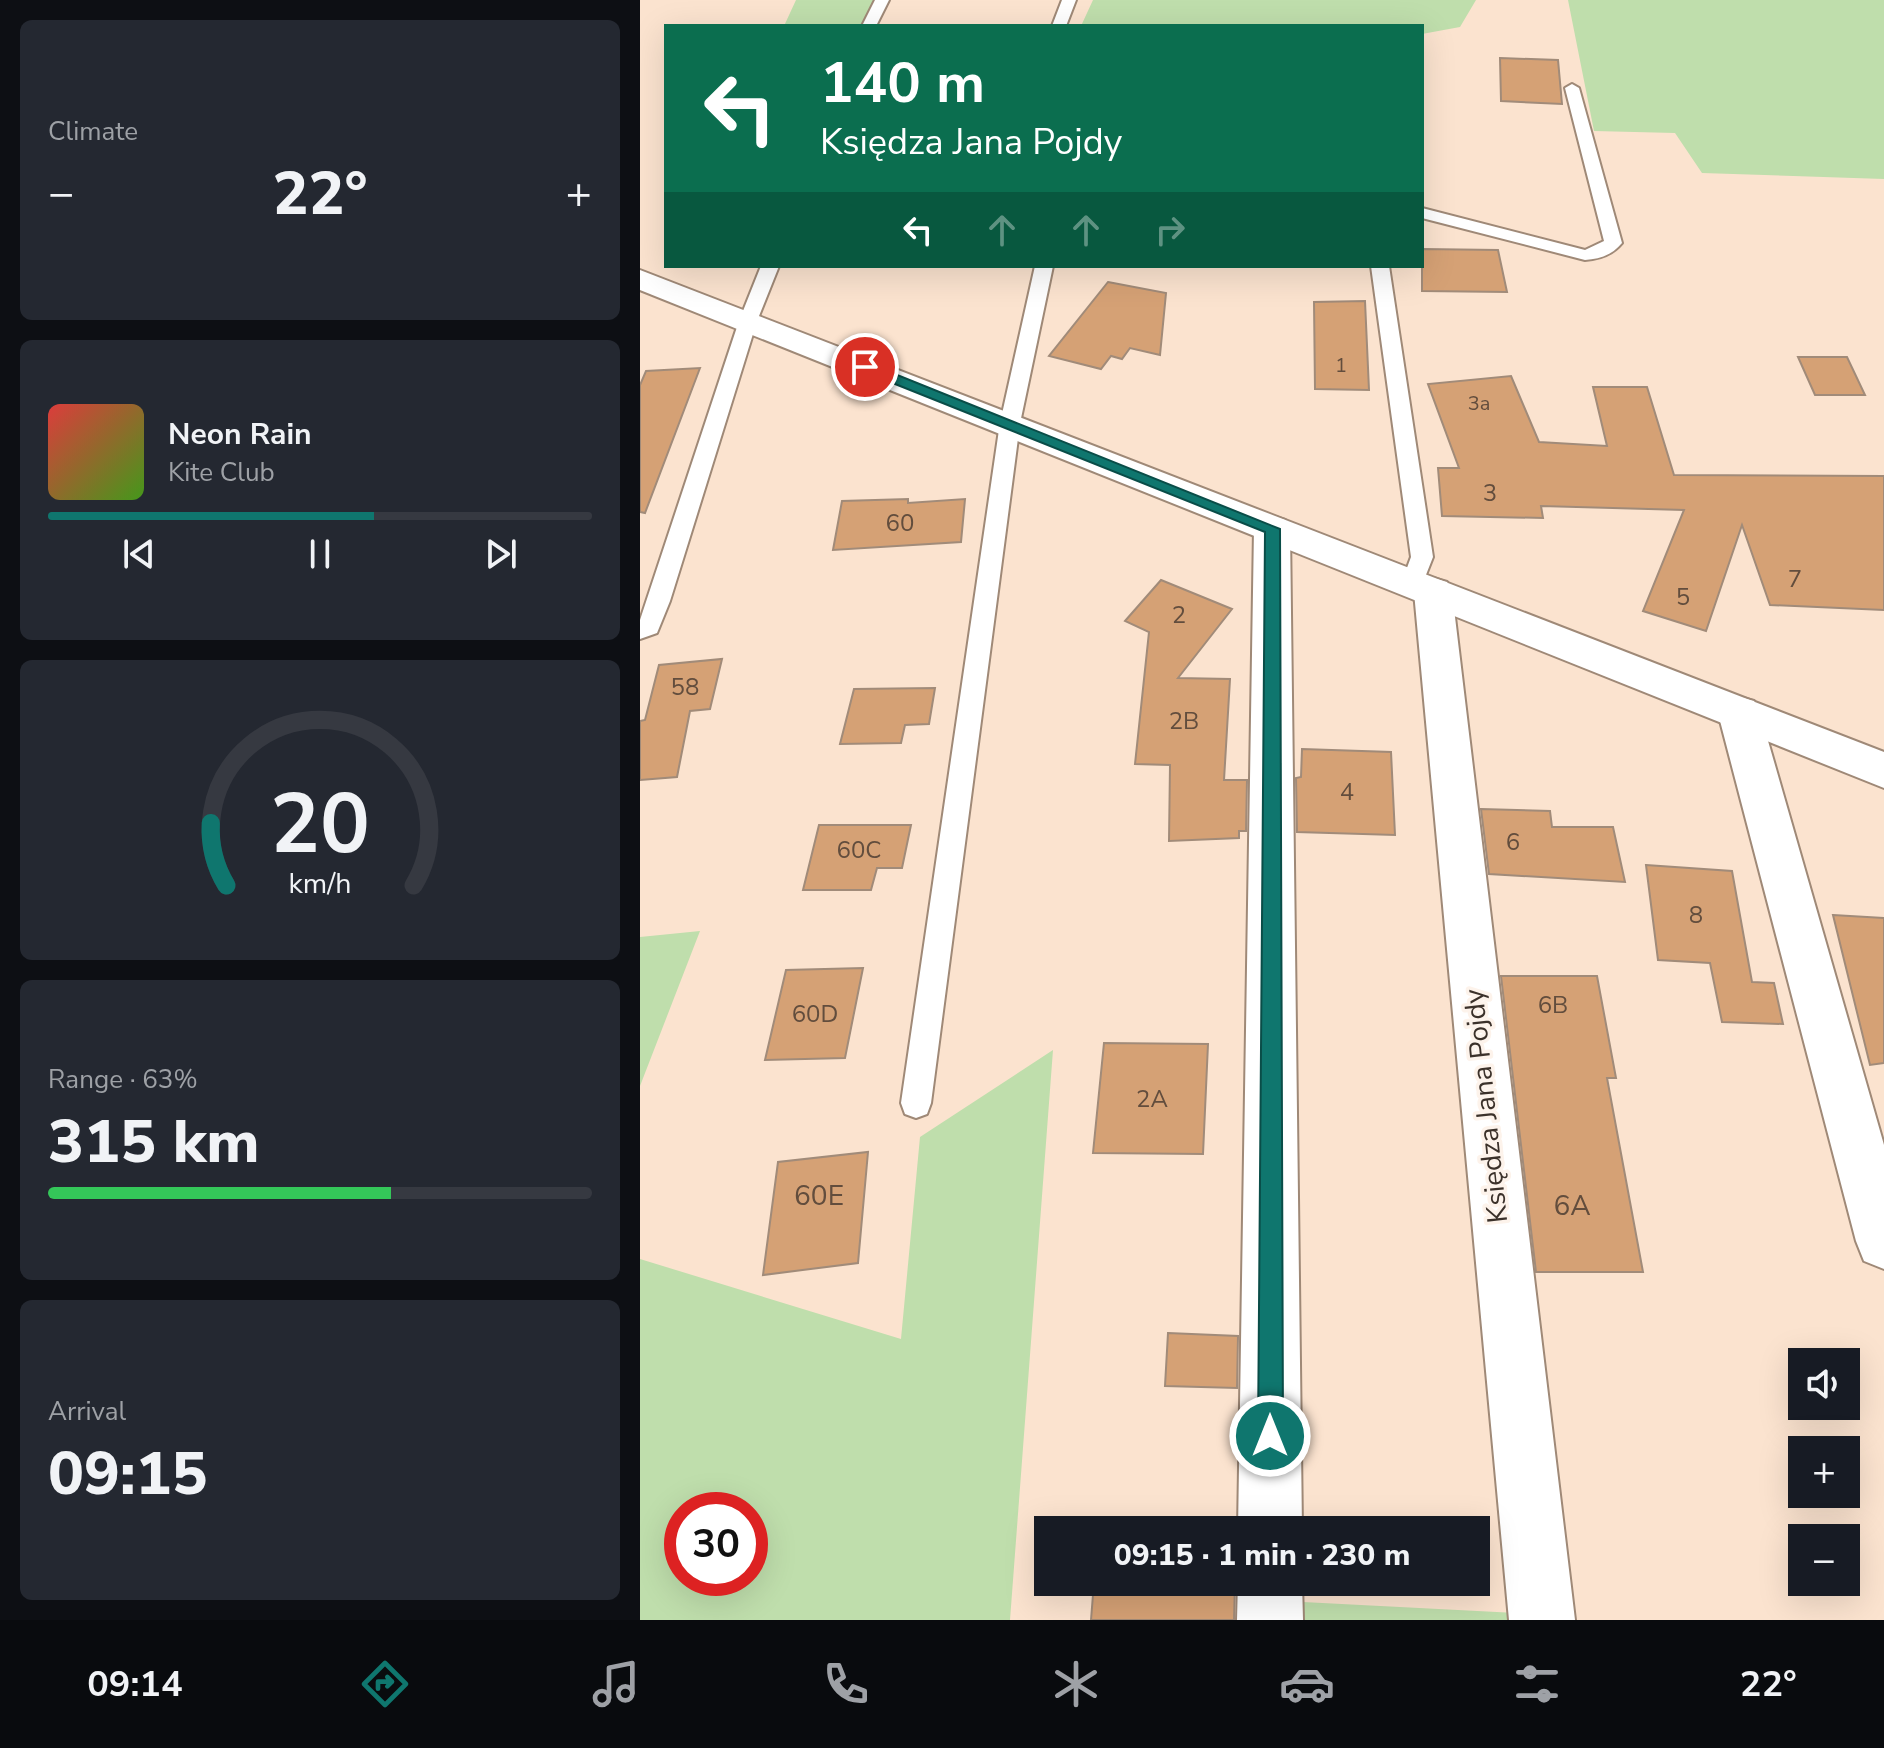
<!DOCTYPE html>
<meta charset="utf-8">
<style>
body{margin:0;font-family:"Nunito Sans",sans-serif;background:#242831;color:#f1f3f6;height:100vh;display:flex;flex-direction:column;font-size:30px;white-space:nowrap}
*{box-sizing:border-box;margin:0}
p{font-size:26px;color:#9ea1a6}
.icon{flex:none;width:44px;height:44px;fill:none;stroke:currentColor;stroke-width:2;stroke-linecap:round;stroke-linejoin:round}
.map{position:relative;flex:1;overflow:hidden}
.side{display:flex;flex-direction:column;gap:20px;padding:20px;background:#0d0f14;width:640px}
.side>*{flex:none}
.banner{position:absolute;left:24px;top:24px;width:760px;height:244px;border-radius:0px;box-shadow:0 8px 32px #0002;background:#0b6e4f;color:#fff;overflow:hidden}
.controls{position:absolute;left:1148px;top:1348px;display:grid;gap:16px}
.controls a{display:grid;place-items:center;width:72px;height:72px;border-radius:0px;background:#171b24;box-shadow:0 8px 32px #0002;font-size:40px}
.speed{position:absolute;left:24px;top:1492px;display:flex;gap:16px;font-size:40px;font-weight:700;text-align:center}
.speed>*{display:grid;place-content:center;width:104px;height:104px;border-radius:50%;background:#171b24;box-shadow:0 8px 32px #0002;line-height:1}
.speed .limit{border:12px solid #d22;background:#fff;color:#111}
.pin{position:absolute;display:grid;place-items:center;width:68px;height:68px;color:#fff;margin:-34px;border:4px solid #fff;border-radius:50%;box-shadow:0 2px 8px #0007}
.me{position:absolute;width:88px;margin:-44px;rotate:0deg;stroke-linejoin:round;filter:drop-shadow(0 0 6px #0008)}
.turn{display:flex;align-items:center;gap:28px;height:168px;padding:0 24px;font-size:36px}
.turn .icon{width:104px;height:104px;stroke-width:2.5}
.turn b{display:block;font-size:56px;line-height:68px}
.lanes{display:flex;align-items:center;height:76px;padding:0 24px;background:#0003;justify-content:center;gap:40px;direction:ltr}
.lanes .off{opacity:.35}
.big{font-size:60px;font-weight:800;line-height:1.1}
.side .tile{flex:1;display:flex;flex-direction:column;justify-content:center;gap:12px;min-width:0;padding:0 28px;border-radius:12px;background:#242831}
.side .dial{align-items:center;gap:0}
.dial svg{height:208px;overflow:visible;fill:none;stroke:#363941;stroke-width:7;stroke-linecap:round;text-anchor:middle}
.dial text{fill:#f1f3f6;stroke:none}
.song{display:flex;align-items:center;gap:24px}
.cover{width:96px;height:96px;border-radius:12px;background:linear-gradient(135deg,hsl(0 70% 55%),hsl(100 70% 35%))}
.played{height:8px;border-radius:4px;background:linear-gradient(90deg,#0f766e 60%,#363941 60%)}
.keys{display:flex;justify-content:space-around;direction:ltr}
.heat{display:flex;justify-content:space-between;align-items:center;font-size:44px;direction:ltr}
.charge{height:12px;border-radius:6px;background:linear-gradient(90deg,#34c759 63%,#363941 0)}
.trip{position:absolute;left:394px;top:1516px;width:456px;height:80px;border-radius:0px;background:#171b24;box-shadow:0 8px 32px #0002;font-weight:800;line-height:80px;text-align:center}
.tabs{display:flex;height:128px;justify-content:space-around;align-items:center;background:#090b0e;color:#9ea1a6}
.tabs .icon{width:56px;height:56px}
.tabs .on{color:#0f766e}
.tabs b{font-size:36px;color:#f1f3f6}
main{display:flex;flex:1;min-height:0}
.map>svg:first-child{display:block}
</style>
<main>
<section class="side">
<div class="tile"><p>Climate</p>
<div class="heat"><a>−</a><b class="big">22°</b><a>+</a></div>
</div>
<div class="tile">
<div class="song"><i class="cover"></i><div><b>Neon Rain</b><p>Kite Club</p></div></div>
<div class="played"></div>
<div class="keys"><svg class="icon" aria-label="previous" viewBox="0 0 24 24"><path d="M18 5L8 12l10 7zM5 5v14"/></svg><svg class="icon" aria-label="pause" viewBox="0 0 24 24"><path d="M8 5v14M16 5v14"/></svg><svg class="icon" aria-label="next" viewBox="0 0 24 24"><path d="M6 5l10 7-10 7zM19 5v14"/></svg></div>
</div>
<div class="tile dial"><svg viewBox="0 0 100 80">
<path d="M14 69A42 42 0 1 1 86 69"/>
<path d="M14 69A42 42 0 0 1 8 45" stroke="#0f766e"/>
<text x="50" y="56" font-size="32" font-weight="700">20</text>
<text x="50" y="72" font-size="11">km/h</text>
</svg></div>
<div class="tile"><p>Range · 63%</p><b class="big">315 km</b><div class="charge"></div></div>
<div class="tile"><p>Arrival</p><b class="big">09:15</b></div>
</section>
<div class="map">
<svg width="1244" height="1620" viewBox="0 0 1244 1620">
<rect width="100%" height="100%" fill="#fbe3cf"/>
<path fill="#bfdeac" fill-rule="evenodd" d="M156,0H242L229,26H144Z
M453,0H836L820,27L782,34V26H441Z
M928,0H1244V179L1062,173L1035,133L954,131Z
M60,931L0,1086V937Z
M413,1050L370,1620H0V1259L261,1339L280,1137ZM110,1510V1578H42V1510Z
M663,1602L876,1613V1620H663Z"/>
<path fill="#d5a175" stroke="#a18b79" stroke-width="2" d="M860,58L918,60L922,104L861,101Z
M782,249L858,250L867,292L782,291Z
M468,282L526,293L520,355L490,348L482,359L471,356L461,369L409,356Z
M725,301L729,390L675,389L674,302Z
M1158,357H1207L1225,395H1175Z
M60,368L5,513L0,512V385L6,371Z
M871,376L899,442L967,446L953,387H1007L1034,475L1244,476V610L1130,605L1102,525L1066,631L1003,611L1044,510L901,506L903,518L802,516L798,468H819L788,384Z
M268,499V503L325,499L321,542L193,550L202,501Z
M521,580L592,609L538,678L590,679L584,780H607L606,831H599V838L529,841L530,765L495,764L509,632L485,621Z
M82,659L70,709L50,711L37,777L0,780V721L5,720L19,665Z
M295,688L289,724L265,725L261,743L200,744L214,689Z
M662,749L751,752L755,835L657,832L656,778L661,777Z
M841,809L910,811L912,827H973L985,882L849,874Z
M179,825H271L262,868H237L231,890H163Z
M1006,865L1092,871L1112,982L1134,983L1143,1024L1082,1022L1070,963L1018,960Z
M1193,915L1244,918V1063L1230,1065Z
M223,968L205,1058L125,1060L146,970Z
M861,976H957L976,1078H967L1003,1272H896Z
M464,1043L568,1044L563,1154L453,1153Z
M228,1152L218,1263L123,1275L138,1162Z
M528,1333L598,1336L597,1388L525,1386Z
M454,1582H595L594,1620H451Z"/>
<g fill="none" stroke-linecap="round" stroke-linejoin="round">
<g stroke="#9f8977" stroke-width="4">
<path id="lane" d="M235,0H249L236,26H222Z
M422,0H436L426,26H412Z
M932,84L939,88L982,243C972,255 960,259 945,260L782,218V208L945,250L964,241L925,88Z
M121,266H139L117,321L30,601L17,633L0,639V620L99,321Z
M395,266H413L380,423L291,1103L287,1114L276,1118L265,1114L261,1103L360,423Z
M731,266H749L793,557L780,590L772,592L761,584L771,557Z"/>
</g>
<g stroke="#9f8977" stroke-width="4">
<path id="street" d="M632,516L645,520L650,529L662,1530H598L614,529L619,520Z
M793,578L807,582L812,592L935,1620H869L774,592L779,582Z
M1099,697L1114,701L1120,713L1244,1145V1269L1224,1261L1216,1241L1078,713L1084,701Z
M598,1582H662L663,1620H597Z"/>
</g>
<g stroke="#9f8977" stroke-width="4">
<path id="secondary" d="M0,270L1244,752V788L0,290Z"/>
</g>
<use href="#lane" fill="#fff" fill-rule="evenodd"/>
<use href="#street" fill="#fff" fill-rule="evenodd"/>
<use href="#secondary" fill="#fff" fill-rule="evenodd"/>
</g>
<path fill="#0f766e" stroke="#0a4d48" stroke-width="2" d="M220,364H230L640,529L643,1436L639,1445L630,1449L621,1445L618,1436L625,532L220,370Z"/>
<g text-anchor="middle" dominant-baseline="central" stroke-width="7" stroke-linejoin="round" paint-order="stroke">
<g font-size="20" fill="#624d3d">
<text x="701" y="365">1</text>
<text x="839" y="403">3a</text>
</g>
<g font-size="24" fill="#624d3d">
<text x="850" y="493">3</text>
<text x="260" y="523">60</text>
<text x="1155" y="579">7</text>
<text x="1043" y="597">5</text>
<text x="539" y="615">2</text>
<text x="45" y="687">58</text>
<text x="544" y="721">2B</text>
<text x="707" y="792">4</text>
<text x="873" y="842">6</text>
<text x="219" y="850">60C</text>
<text x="1056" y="915">8</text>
<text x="913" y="1005">6B</text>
<text x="175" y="1014">60D</text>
<text x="512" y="1099">2A</text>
</g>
<g font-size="28" fill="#3b312a" stroke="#fdf3eb">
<text transform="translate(846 1106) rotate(-96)">Księdza Jana Pojdy</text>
</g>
<g font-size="28" fill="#624d3d">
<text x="179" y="1196">60E</text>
<text x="932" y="1206">6A</text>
</g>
</g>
</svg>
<div class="controls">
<a><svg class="icon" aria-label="sound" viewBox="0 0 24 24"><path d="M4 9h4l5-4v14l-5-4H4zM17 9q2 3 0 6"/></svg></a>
<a>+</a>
<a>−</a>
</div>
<div class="speed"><div class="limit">30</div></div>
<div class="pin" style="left:225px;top:367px;background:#d93025"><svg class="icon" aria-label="arrive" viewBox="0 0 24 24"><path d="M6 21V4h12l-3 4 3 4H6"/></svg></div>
<svg class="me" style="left:630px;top:1436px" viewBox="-20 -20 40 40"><circle r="17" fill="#0f766e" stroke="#fff" stroke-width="3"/><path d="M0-11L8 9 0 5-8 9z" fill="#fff"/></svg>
<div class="trip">09:15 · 1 min · 230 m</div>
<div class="banner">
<div class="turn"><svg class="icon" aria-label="left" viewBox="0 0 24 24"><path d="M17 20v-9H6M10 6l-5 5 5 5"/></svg><div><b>140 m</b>Księdza Jana Pojdy</div></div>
<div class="lanes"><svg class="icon" aria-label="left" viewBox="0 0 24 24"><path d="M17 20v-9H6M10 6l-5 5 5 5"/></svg><svg class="icon off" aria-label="ahead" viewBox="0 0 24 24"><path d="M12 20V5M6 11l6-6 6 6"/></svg><svg class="icon off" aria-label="ahead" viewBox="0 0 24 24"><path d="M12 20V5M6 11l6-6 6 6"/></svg><svg class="icon off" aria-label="right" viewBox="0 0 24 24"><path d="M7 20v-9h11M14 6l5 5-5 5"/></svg></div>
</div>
</div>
</main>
<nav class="tabs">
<b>09:14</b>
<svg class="icon on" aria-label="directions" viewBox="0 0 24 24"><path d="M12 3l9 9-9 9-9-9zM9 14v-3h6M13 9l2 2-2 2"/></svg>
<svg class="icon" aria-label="music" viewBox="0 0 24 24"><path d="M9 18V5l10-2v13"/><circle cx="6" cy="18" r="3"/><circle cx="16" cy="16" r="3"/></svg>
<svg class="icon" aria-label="phone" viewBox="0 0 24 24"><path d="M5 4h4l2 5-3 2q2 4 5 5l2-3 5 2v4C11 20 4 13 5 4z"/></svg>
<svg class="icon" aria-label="climate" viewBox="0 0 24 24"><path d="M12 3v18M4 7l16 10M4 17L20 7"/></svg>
<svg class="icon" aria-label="car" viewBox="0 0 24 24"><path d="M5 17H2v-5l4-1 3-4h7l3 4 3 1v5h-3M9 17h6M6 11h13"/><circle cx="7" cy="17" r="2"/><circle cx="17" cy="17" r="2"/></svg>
<svg class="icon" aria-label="filters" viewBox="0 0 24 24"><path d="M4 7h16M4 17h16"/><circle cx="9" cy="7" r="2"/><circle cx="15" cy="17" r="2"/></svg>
<b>22°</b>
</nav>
